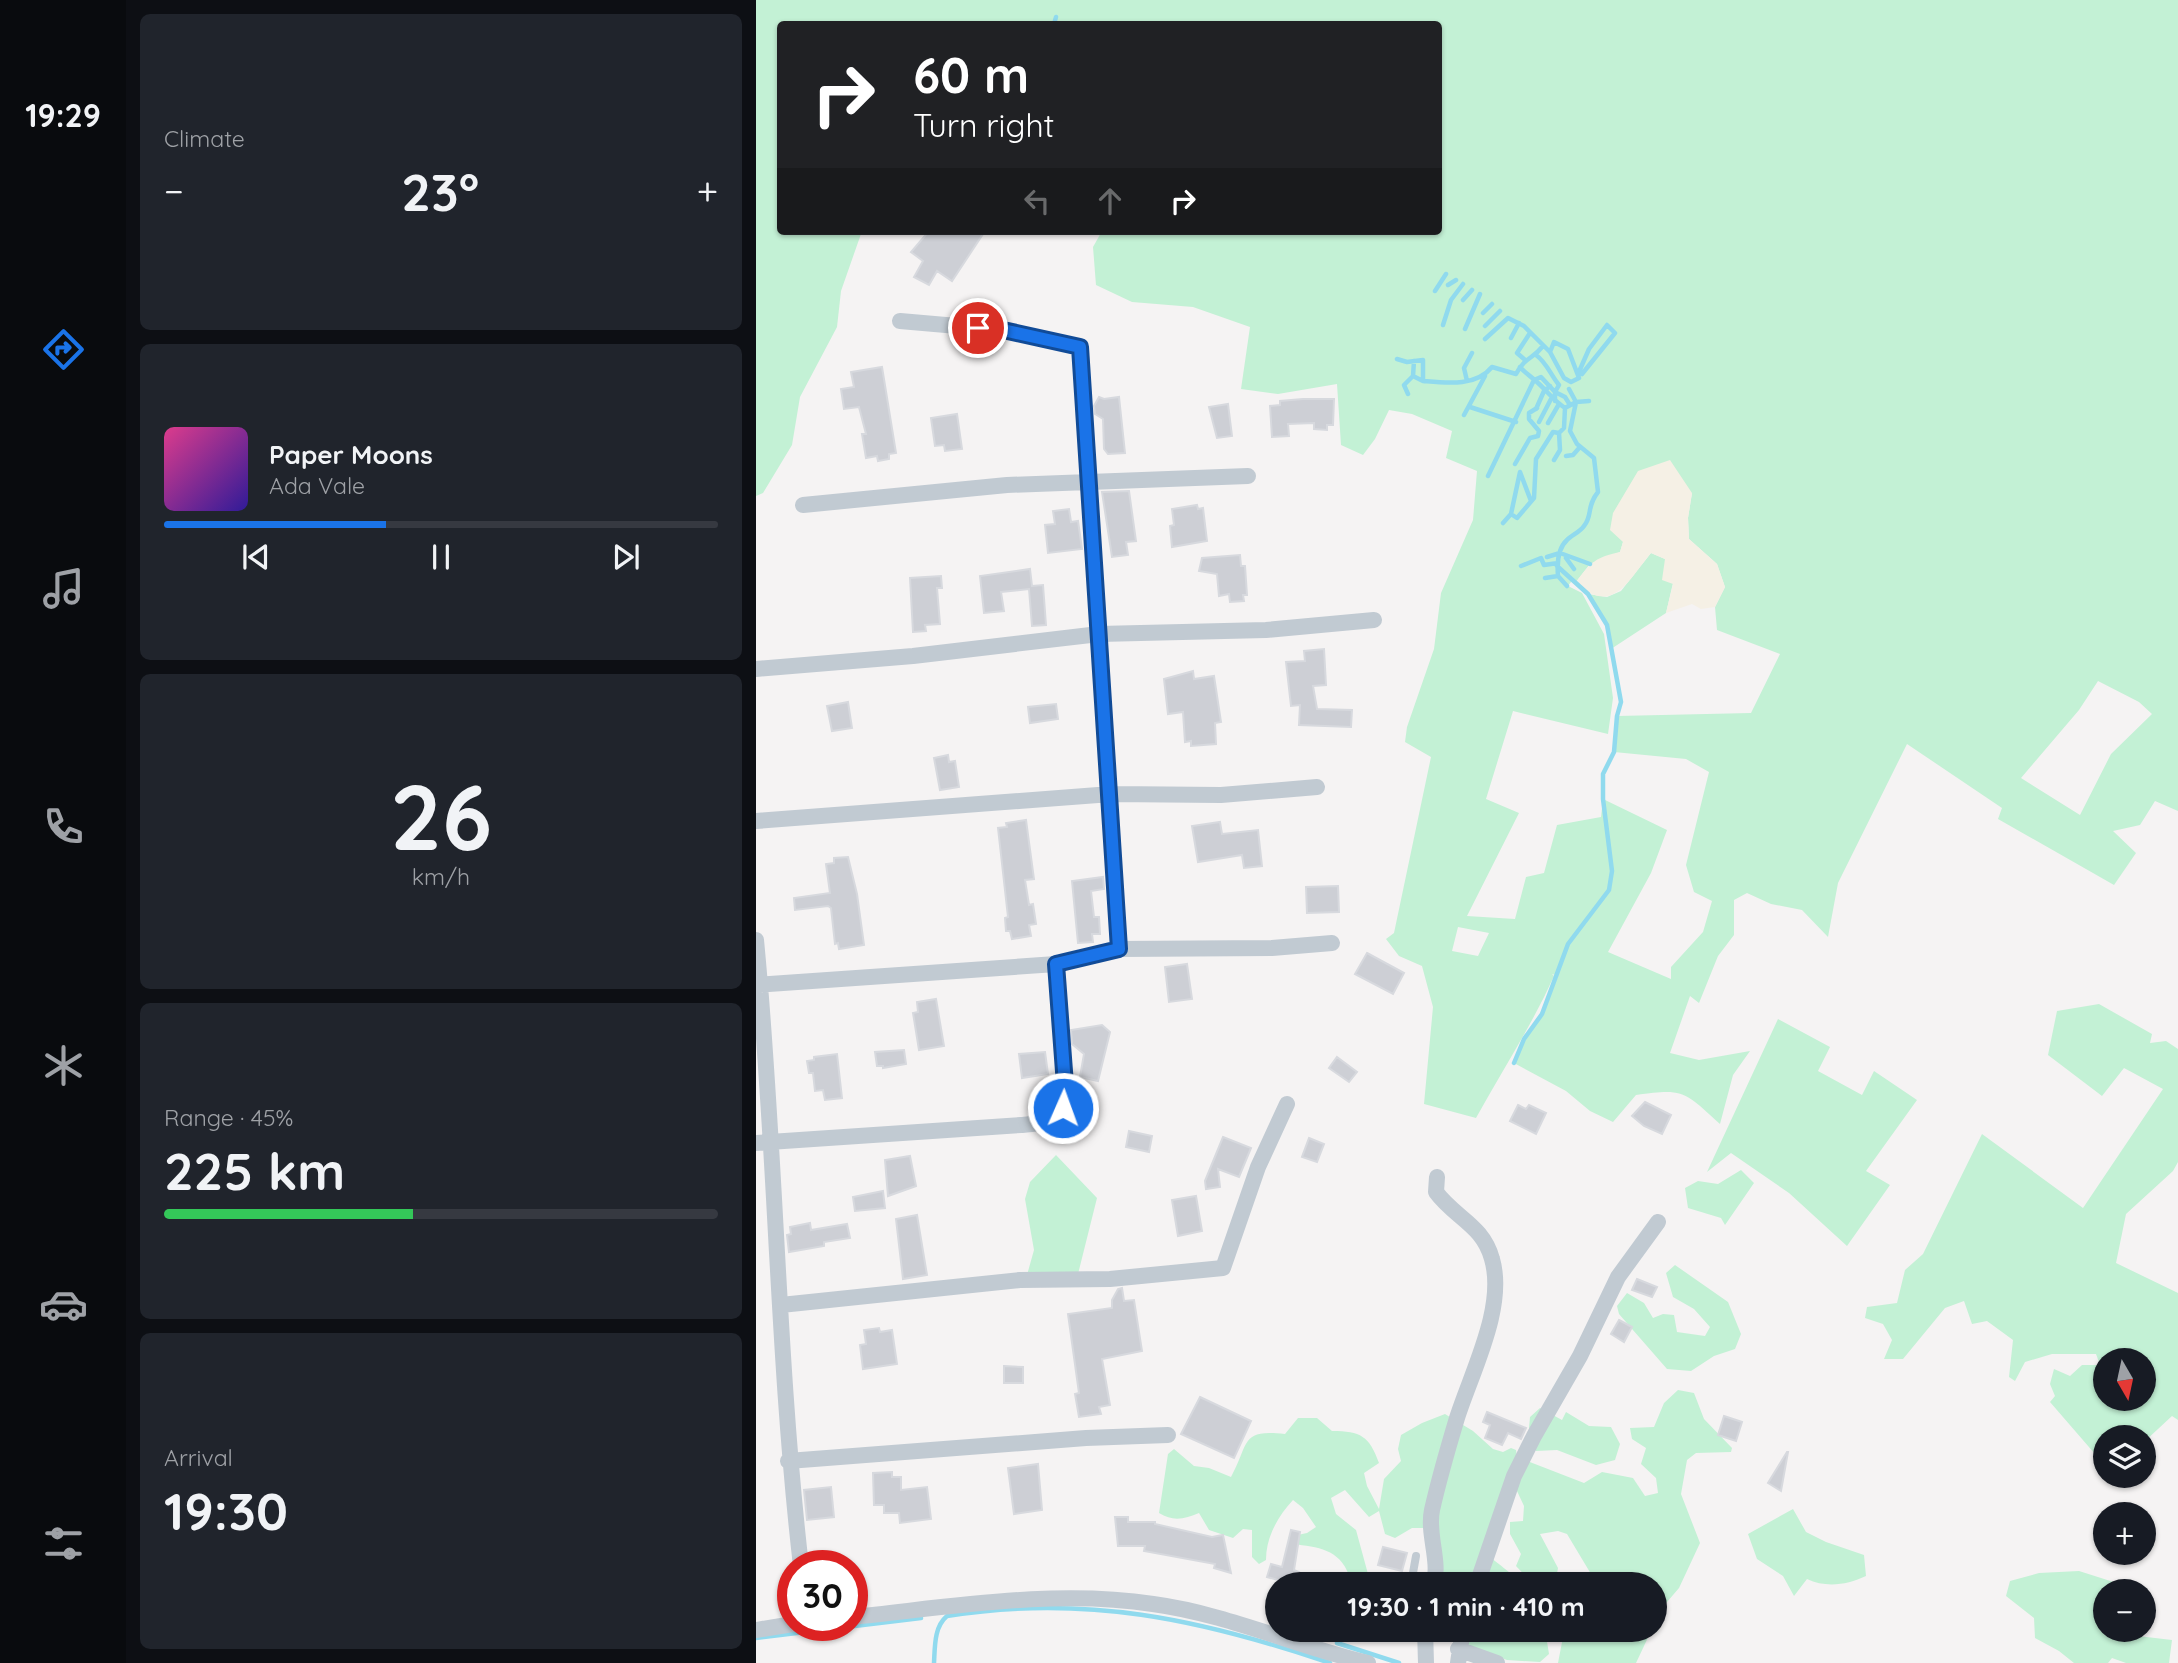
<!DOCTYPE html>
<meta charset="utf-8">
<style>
body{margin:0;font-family:Quicksand,sans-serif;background:#20242c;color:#f1f3f6;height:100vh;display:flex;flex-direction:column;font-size:26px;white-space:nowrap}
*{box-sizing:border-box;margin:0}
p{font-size:23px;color:#9ea1a6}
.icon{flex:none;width:38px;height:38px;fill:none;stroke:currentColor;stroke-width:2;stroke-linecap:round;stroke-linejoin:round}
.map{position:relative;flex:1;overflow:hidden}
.side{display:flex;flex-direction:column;gap:14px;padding:14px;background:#0d0f14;width:630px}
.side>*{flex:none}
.hud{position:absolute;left:21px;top:21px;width:665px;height:214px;border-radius:7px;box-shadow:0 2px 5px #0004;background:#202124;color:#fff;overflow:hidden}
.needle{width:46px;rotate:171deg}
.fabs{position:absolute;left:1337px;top:1348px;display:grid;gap:14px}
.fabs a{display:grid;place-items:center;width:63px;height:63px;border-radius:50%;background:#171b24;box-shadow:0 2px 5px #0004;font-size:35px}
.speed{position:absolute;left:21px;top:1550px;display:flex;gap:14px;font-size:35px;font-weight:700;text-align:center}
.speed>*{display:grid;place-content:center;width:91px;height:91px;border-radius:50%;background:#171b24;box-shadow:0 2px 5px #0004;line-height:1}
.speed .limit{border:10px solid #d22;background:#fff;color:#111}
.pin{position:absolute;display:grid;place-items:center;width:60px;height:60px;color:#fff;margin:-30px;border:4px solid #fff;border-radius:50%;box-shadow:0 2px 7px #0007}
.me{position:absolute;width:77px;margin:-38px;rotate:2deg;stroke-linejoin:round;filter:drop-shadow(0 0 5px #0008)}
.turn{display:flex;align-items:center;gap:24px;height:147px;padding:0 21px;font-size:32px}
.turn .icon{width:91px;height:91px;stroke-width:2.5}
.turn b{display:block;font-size:49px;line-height:60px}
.lanes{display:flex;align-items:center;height:66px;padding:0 21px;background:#0003;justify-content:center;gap:35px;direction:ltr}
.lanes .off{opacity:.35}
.big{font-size:52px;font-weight:700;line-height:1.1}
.side .tile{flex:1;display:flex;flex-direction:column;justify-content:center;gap:10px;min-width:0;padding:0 24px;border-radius:10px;background:#20242c}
.side .dial{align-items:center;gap:0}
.dial b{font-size:91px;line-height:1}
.song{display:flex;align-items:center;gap:21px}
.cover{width:84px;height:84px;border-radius:10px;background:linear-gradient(135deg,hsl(330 70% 55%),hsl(250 70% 35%))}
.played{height:7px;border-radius:4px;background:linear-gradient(90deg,#1a73e8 40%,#363941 40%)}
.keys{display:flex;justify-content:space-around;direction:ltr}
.heat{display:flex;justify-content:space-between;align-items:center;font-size:38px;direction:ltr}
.charge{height:10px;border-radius:5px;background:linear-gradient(90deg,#34c759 45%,#363941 0)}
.trip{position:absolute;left:509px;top:1572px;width:402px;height:70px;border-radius:35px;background:#171b24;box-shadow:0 2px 5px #0004;font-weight:700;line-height:70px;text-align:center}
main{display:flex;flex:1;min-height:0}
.dock{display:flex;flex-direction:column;width:126px;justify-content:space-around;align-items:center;background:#090b0e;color:#9ea1a6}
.dock .icon{width:49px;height:49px}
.dock .active{color:#1a73e8}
.dock b{font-size:32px;color:#f1f3f6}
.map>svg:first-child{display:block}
</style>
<main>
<nav class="dock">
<b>19:29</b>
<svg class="icon active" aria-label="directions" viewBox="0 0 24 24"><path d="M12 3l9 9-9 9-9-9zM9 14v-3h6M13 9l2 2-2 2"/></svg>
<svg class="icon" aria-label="music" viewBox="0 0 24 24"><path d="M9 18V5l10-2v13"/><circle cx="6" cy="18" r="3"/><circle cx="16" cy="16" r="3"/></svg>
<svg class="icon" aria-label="phone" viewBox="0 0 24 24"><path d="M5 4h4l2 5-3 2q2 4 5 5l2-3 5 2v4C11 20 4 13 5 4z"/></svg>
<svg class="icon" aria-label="climate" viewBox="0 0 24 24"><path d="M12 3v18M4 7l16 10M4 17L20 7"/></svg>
<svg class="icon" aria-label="car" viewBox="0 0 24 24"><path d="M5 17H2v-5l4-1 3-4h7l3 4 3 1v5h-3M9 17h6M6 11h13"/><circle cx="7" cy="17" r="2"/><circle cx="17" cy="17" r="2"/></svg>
<svg class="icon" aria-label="filters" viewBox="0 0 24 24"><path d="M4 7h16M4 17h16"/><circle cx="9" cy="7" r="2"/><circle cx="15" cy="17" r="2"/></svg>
</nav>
<section class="side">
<div class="tile"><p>Climate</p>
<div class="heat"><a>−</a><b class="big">23°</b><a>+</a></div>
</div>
<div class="tile">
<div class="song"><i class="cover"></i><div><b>Paper Moons</b><p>Ada Vale</p></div></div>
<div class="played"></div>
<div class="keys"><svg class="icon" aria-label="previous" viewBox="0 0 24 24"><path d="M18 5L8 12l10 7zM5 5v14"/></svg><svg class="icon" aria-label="pause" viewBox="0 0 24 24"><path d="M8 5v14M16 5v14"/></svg><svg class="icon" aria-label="next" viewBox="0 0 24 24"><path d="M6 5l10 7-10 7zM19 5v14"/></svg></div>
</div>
<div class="tile dial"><b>26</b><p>km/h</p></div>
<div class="tile"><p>Range · 45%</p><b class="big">225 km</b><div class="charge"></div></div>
<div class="tile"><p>Arrival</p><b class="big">19:30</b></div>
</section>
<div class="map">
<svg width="1422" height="1663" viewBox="0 0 1422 1663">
<rect width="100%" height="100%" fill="#f5f3f3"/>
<path fill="#c3f1d5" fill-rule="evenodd" d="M0,0H1422V811L1399,801L1384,825L1357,831L1380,853L1358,885L1242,819L1246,808L1151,744L1082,883L1072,937L1046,910L1015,904L991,893L978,900V935L962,956L943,1003L934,996L914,1053L943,1060L994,1051L977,1075L964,1124C928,1092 930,1088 880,1095L857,1122L834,1111L810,1091L758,1063C770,1032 791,1008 802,976L796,974L798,976C776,1025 746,1071 720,1118L668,1104L677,1007L666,966L643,956L630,939L638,933L675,757L649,742L651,727L678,649L685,593L717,520L721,471L690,458L696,431L656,414L633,410L619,439L607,455L585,445L581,384L522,394L485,389L494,327L437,307L376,302L340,285L337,247L346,231H682V24H24V231H106L85,291L81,327L44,397L36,445L7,493L0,496ZM936,493L932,518L933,539L961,564L969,587L959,607L961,630L1024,654L995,713L861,716L858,752L930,759L953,772L930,865L938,892L956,901L947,932L915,967V979L852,952L895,873L911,830L847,799L845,817L801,825L788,873L770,877L759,919L711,916L763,813L730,799L757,711L852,734L857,698L848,634L826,593L812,586L815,582H820L834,564L864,552L867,542ZM1342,681L1383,702L1396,714L1355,754L1324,815L1265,778L1323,710ZM702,927L733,933L722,956L696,951Z
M895,553L909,559L917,583L910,613L855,649L851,625L832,594L851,597L865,591Z
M1343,1004L1396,1034L1394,1043L1410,1041L1422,1049V1162L1417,1171L1370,1214L1360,1263L1422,1293V1420L1416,1416L1388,1442V1437H1349V1442L1339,1454L1294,1402L1299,1396L1294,1384L1298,1369L1314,1376L1326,1365H1344L1340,1354H1296L1269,1362L1259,1381L1253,1377L1257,1340L1231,1321L1216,1324L1208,1301L1189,1308L1147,1359H1128L1136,1340L1127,1324L1109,1318L1111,1307L1141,1303L1149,1270L1167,1254L1226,1134L1327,1208L1407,1089L1368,1068L1346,1096L1292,1055L1301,1011ZM1349,1360H1388V1398H1349Z
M1022,1019L1074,1047L1062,1071L1106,1095L1118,1071L1161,1100L1110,1171L1134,1185L1091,1246L1033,1193L975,1153L951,1172Z
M300,1155L341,1198L322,1274L271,1275L278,1250L269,1199L274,1182Z
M985,1170L998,1183L969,1225L965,1218L932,1208L929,1188L942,1181L962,1184Z
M919,1265L972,1302L985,1334L979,1349L958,1356L935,1371L911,1369L863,1314L861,1306L871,1293L888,1303L897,1318L907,1314L918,1315L921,1332L949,1336L954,1327L938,1309L917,1297L910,1273Z
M922,1390L938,1393L948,1419L976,1448L975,1452L940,1453L931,1460L925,1494L944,1543L923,1588L905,1609L900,1622V1584H841L811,1534L802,1531L784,1534L802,1568L799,1584H777L760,1566L765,1554L754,1534V1522L767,1521L768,1506L753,1474L727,1551C736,1560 761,1576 765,1584H732V1576L716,1584H672L684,1574L671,1528H656L639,1538L629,1534L623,1511L613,1517L589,1490L575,1498L580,1514L600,1530L612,1574L650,1584H579L578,1578L593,1575C583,1549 562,1547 537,1544L532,1537L551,1533L560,1527L547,1508L537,1500C522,1516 510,1537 510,1560L503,1564L496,1557V1530L487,1529L477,1538L453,1530L443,1513C429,1519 417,1522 403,1513L412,1454L418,1449L438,1466L453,1468L475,1477C494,1442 484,1429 529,1434L542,1418H561L576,1431C605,1431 613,1436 623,1463L608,1473L611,1486L623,1509L628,1479L645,1461L642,1449L645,1435L666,1423L689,1414L717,1431L737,1449L747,1452L755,1448L760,1450L761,1457L828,1483L846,1472L877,1478L889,1496L902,1493L900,1478L885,1464L890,1448L876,1439L874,1428L898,1427L908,1403Z
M784,1408L806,1420L810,1412L833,1426L855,1427L864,1444L859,1460L840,1465L801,1450L780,1451L772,1439L774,1417Z
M1037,1509L1050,1532L1070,1542L1108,1555L1110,1576C1091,1585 1070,1588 1051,1579L1038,1596L1027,1576L1001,1559L992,1534Z
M1323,1571L1367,1585L1371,1591H1349V1629H1383L1382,1636L1416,1640L1413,1663H1370L1356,1658L1352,1663H1318L1303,1651L1279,1638L1278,1618L1250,1596L1254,1581L1283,1573Z
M702,1629H789L793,1654L784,1662L751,1660L713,1646Z
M862,1629H896L880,1663H802L807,1637L823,1633L840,1641L859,1640Z"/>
<path fill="#f5f0e5" d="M914,460L936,493L932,518L933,539L961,564L969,587L959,607L945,609L936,604L910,613L917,584L906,580L909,559L895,553C873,579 856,618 820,582C835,562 840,557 864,552L867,542L854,530L857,513L882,471Z"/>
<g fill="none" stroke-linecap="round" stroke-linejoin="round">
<path stroke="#90daee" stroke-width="4.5" d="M298,24L300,17
M692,285L700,280
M679,291L690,274
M707,300L716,290
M727,313L736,304
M687,325L695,300L707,284
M729,326L744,311
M709,329L724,294
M755,338L763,323
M729,339L752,318L768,326L794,352L798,342L812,349L823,378
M794,352L808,378L815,382L823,378
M780,355C791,363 794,374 803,385L799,392L809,397L814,405
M641,359L651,362L667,360V381C690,383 720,387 736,367L760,374C770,356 776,360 787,346
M768,359L761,353L774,333
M764,367C770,374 776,377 782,383C792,392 797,400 809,408L820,402L833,401
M822,374L833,349L851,325L859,333L826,374
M657,376L658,361
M711,381L708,368L716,353
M652,394L648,385L657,376L667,381
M714,407L760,422
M780,409L788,391L794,386
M708,415L729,376
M783,422L795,399
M792,423L803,404
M810,456L817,455L824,447
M798,460L804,450L803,433
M759,464L774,438L782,436L783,431L773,419V413L781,408
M732,476L778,380L785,377L799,392V401
M755,514L764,472L775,501
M747,523L755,514L761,518L778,498L780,459L797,432L803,433L808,428L809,408
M791,557L804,553L834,564
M810,558L818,569
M765,566L785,558L788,565L802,563
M789,578L802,576
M811,586L802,576C801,564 801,549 811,540C816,535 824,532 828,526C837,515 830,507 842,492L838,458L821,444L814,431L820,402L813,389
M758,1063L768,1039L786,1014L812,944L853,890L856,871L847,799V774L858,752L861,716L865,702L851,625L832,594L801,566
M0,1638L165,1618
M581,1643L643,1663
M178,1663C179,1646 178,1627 191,1616C328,1594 444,1619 574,1663"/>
</g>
<path fill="#cdcfd5" stroke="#d7d9de" stroke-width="2" d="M173,231H229L196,281L181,271L173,285L158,277L167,261L155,252Z
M126,367L140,453L133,454V459L122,461L121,456L110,458L106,434H110L103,407L88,409L85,389L98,387L95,372Z
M343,397L348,399L363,397L369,453L352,454L348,449L347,419L339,414L338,406Z
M547,399H578L577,425H571V430L558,429V423L532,424L533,436L516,437L514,406L524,405V401Z
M472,404L476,436L461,438L453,407Z
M201,414L206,449L189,451L188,445L179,446L175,418Z
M373,491L380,541L370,542L372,555L356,557L346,492Z
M441,505L442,509L447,508L451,541L416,547L414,526L418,525L416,509Z
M313,509L315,522L322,521L326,549L292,553L289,525L299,524L297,511Z
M484,555L485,566H489L491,595H487L488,601L474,602L473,594L463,596L461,574L443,571L446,558Z
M274,569L276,586L287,585L290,625L276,626L273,589L245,592L248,611L228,613L224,576Z
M185,576L186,588H181L184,624L169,625L170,631L157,632L154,578Z
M568,649L570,685L557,686L561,709L596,710L595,727L543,725L544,705L535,706L530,662L549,661L548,651Z
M437,671L438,679L458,676L465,722L459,723L460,744L435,746V741L429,742L427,712L412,714L408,679Z
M92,702L96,728L76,731L71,706Z
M300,704L302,719L274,723L272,707Z
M192,755L193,762L199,761L203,787L184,790L178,758Z
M270,820L278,879L269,880L273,905L277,904L280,924L273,925L275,936L256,939L254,931H250L249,918L252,917L242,828L251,827L250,823Z
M464,822L466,834L502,830L506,866L488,868L486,855L442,862L436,826Z
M92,857L101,894L108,945L83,949L82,943L79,944L75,908L72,906L39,910L38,898L74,893L70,864L78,863V858Z
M347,877L348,889L335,891L338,917H343L344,934H336L337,942L322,943L316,881Z
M582,886L583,912L551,913L550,887Z
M611,953L648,973L637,994L599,974Z
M431,964L436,999L413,1002L409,967Z
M180,999L188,1046L163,1050L157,1013L162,1012L161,1002Z
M346,1025L354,1032L342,1081L324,1077L328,1054L316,1044L315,1030Z
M148,1050L150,1064L127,1068V1066H121L119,1052Z
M289,1052L292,1074L266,1078L263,1054Z
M81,1054L86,1098L69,1100L67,1090L59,1091L57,1073H53L51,1061L58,1060V1057Z
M581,1057L601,1072L593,1082L573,1068Z
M889,1102L915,1115L906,1134L888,1126L876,1116Z
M762,1105L770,1109L773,1105L790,1113L780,1134L754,1121Z
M373,1131L396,1136L393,1152L370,1147Z
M467,1137L495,1148L483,1177L462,1169L464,1187L450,1189L449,1181Z
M553,1138L568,1144L561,1162L546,1157Z
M154,1156L160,1186L132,1196L129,1160Z
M127,1191L129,1208L99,1211L97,1197Z
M440,1196L446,1231L422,1236L416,1200Z
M161,1215L171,1275L147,1279L140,1219Z
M54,1223L55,1230L91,1224L94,1238L68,1242V1246L33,1252L31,1235L35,1234L34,1227Z
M881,1279L901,1287L896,1297L876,1290Z
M366,1288L368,1301L378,1300L386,1351L346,1359L354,1405L343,1407L345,1414L323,1417L319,1394L323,1393L312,1314L356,1308V1300L362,1289Z
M863,1320L876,1327L868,1342L855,1334Z
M123,1328L124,1332L136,1330L141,1364L107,1369L104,1345L110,1344L108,1330Z
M248,1366L267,1367V1383H248Z
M444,1397L495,1421L478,1458L425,1434Z
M731,1412L770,1428L765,1439L752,1433L746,1445L729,1438L734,1425L727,1422Z
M968,1416L986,1422L980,1441L962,1435Z
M1031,1452H1032L1025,1491L1012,1483Z
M282,1464L286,1510L258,1514L252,1468Z
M136,1472V1477H145V1490L171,1487L175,1519L144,1523L143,1513H128V1505H118L117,1473Z
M75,1487L78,1517L51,1520L48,1490Z
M359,1517H372V1522H399V1524L456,1537L467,1535L475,1573L458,1568L459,1564L388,1551L389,1546H362Z
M535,1530L544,1532L538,1570L543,1572L540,1584H522V1580L511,1577L515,1564L526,1567Z
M627,1547L651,1553L646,1571L622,1565Z"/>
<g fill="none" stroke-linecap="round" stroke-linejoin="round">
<path stroke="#c1cad2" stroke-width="8" d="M655,1584L660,1556"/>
<path stroke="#c1cad2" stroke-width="16" d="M144,321L247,330L324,347L363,949
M47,505L251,485L492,476
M0,669L157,656L343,634L510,630L618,620
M0,821L355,794L465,795L561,787
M0,940C20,1148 21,1358 45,1566
M0,985L300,964L363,949L516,948L576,943
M0,1143L265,1125C288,1123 303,1123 310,1098L300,964
M25,1305L264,1280L354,1279L467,1268L502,1167L531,1104
M32,1461L330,1438L412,1435
M678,1584C684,1559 671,1534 676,1510C683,1479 692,1448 701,1418C716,1371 750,1307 736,1259C727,1225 699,1218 680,1192L681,1177
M721,1584L758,1476L778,1436L824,1356L862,1277L902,1222
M96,1617C195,1607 299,1589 397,1604C471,1614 540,1646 612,1663
M669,1629L670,1663
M0,1630L37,1624
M702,1649L741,1663
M702,1663L707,1629"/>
</g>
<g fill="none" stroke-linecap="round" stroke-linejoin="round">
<g stroke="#114b97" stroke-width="18">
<path id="route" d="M222,328L247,330L324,347L363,949L300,964L310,1098L307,1108"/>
</g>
<use href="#route" stroke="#1a73e8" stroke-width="12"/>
</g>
</svg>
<div class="fabs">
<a><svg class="needle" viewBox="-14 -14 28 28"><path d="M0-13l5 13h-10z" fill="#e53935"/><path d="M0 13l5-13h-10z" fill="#9ea1a6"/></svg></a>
<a><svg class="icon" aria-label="layers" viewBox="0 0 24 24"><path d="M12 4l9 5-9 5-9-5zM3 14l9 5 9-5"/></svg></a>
<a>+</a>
<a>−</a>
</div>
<div class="speed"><div class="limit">30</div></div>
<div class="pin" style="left:222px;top:328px;background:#d93025"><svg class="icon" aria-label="arrive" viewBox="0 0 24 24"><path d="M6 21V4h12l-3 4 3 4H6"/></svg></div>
<svg class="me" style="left:307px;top:1108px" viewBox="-20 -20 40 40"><circle r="17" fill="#1a73e8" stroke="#fff" stroke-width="3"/><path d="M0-11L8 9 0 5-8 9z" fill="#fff"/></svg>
<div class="trip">19:30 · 1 min · 410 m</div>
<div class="hud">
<div class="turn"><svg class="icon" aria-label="right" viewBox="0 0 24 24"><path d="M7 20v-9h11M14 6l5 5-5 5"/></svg><div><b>60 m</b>Turn right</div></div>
<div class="lanes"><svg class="icon off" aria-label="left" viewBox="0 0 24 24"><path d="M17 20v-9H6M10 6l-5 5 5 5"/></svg><svg class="icon off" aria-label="ahead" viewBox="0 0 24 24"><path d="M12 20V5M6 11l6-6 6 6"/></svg><svg class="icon" aria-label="right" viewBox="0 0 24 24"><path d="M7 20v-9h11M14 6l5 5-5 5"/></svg></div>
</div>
</div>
</main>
